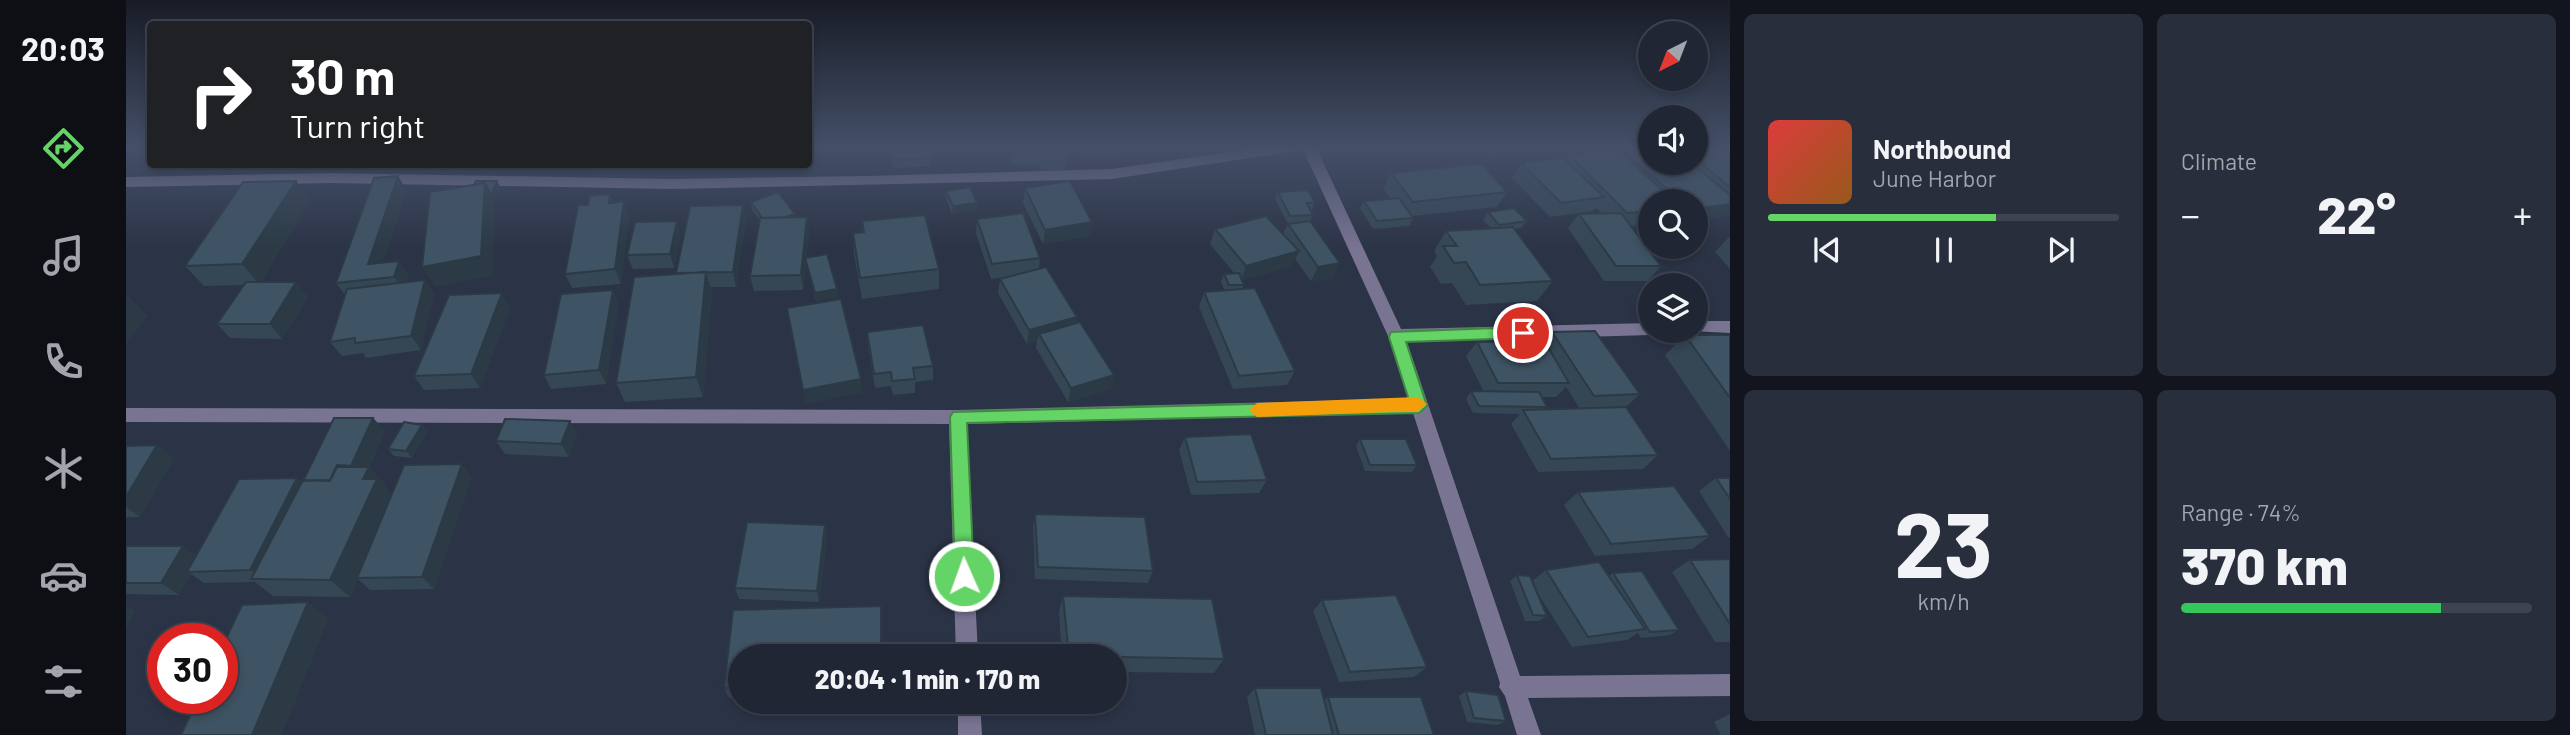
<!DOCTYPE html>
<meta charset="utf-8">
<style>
body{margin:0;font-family:Barlow,sans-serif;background:#282e3c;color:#f1f3f6;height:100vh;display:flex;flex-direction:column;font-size:26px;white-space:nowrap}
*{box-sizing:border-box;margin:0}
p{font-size:23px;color:#a2a5ac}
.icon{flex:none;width:38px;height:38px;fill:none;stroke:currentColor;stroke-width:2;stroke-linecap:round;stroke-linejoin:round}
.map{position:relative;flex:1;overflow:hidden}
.details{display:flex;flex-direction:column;gap:14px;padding:14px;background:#12151d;width:840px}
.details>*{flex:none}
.guide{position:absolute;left:21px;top:21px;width:665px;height:147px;border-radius:7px;box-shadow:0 4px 10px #0003,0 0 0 2px #3d434f;background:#202124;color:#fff;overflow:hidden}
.needle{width:46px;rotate:222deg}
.controls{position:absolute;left:1512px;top:21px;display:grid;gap:14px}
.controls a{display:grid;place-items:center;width:70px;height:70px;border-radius:50%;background:#202634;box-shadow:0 4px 10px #0003,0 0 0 2px #3d434f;font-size:35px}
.speed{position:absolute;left:21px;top:623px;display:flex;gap:14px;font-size:35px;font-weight:700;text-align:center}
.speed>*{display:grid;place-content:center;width:91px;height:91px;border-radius:50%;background:#202634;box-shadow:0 4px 10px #0003,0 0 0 2px #3d434f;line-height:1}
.speed .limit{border:10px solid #d22;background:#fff;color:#111}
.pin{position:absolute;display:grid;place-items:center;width:60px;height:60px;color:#fff;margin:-30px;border:4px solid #fff;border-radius:50%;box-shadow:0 2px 7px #0007}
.me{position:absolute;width:77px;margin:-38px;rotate:358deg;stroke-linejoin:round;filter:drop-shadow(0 0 5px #0008)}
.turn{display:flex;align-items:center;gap:24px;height:147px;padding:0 28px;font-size:32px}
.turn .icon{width:91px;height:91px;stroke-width:2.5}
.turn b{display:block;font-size:49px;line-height:60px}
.big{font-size:52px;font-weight:800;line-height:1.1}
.details .card{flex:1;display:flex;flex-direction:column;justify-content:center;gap:10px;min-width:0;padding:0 24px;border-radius:10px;background:#282e3c}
.details .dial{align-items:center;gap:0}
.dial b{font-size:91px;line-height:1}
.song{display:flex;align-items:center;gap:21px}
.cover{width:84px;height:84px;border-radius:10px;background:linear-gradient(135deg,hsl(0 70% 55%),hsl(30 70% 35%))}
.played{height:7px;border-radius:4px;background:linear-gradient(90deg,#65d467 65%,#3d434f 65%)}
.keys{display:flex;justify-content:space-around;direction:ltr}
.heat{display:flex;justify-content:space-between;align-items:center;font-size:38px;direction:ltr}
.charge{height:10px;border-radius:5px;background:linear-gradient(90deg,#34c759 74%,#3d434f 0)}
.details .tiles{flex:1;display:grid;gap:14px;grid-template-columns:repeat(2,1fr)}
.trip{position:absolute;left:602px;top:644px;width:399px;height:70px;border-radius:35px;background:#202634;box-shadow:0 4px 10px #0003,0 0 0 2px #3d434f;font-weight:800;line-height:70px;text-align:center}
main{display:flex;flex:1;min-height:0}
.tabs{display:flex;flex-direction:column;width:126px;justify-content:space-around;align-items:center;background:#0d0f15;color:#a2a5ac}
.tabs .icon{width:49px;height:49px}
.tabs .selected{color:#65d467}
.tabs b{font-size:32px;color:#f1f3f6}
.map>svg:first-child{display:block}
</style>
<main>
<nav class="tabs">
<b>20:03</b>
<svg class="icon selected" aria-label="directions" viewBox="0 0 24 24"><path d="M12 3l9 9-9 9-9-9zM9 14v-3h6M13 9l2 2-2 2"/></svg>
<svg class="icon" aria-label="music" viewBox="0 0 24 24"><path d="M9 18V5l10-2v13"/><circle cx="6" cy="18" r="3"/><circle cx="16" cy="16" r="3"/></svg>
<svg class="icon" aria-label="phone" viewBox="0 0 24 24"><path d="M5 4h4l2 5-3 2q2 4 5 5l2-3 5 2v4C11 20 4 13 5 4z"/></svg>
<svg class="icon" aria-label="climate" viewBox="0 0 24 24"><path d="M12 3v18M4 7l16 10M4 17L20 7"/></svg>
<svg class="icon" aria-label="car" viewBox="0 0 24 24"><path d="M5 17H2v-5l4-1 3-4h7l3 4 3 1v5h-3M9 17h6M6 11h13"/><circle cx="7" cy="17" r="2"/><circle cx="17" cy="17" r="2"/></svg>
<svg class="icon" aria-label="filters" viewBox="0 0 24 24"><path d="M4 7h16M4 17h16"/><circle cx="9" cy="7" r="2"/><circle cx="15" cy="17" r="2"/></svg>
</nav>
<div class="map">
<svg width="1604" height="735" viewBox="0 0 1604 735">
<rect width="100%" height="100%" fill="#2b3346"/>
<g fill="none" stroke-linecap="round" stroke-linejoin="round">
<path fill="#797492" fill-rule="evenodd" d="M1139,147H1175L1168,151L986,179L546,189L205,183L0,187V177L205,173L546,179L741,176L986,169Z
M1176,147H1190L1275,329L1524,323V331H1531L1524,335L1281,342L1394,676L1604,674V696L1402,698L1415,735H1391L1379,696L1373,687L1374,683L1287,413L841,424L852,656H830L823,424L0,422V408L832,410L1282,399L1262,336Z
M1570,321H1604V333L1564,331H1570Z
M832,702H854L856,735H832Z"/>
</g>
<path fill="#354755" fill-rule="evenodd" d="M765,147H812V149H803L804,166L767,168Z
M884,147H939L941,155L938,170H914V164H885Z
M951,147H995L993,154L954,156Z
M1336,147H1407L1366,158L1353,148L1342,151Z
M1570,147L1604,148V213L1600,217L1570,201H1524V224L1505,226L1535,266L1522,281H1478L1442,228L1453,214L1476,213L1470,208L1467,211L1424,217L1386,178L1395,163L1438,159L1442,154L1496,152L1497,151L1524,163H1570Z
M61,164H115L62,166Z
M385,164H408L406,167H386Z
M464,164H529L527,170L466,171Z
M585,164H636L586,167Z
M669,164H682L683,170H670Z
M1265,173L1381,192L1371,207L1286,216L1287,218L1283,226L1247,229L1234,208L1238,201L1265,199L1257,188Z
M170,181L184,201L135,282H170L182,297L156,339L104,338L91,324L118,285L78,286L59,266Z
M899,188L966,222L963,236L917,244L897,203Z
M281,191L257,262L283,275L280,282L308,294L295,350L240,358L237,353L216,356L204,342L219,295L210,283Z
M820,191L851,210L826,214L820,198Z
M1152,192L1189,203L1185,211L1187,215L1184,222L1214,263L1207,278L1185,281L1169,259L1166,266L1116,280L1118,285L1116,289L1169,371L1161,385L1107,389L1073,307L1078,292L1099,291L1095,282L1098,274H1109L1084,244L1089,229L1157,234L1162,224L1149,199Z
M484,194L487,202L503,216L495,284L446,288L439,274L462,205Z
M625,202L670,217H681L683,232L680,258L712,297L690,301L680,264L677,290L628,291L624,276L633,219L626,210Z
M617,205L620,220L610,287H584L586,293L577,397L499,402L490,383L551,274Z
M1362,212L1401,221L1395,228L1389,229L1427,281L1411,301L1340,305L1326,283L1315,284L1304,267L1311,256L1308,251L1320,231L1365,228L1357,220Z
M851,219L914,258L913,268L951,317L950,323L985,389L942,402L910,348L911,341L901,344L872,293L874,279L880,277L865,279L850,233Z
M736,221L813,269V289L736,299L728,254L727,233L736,232Z
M555,236L548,268L507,269L501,255Z
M1603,237H1604V269L1589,252Z
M487,290L492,304L480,384L425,389L418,375Z
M384,308L354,388L298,390L288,376Z
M741,332L807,366V380L789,382V393L767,395L765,386L749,388L742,346Z
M1426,332L1514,394L1500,407L1532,455L1517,469L1412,472L1385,424L1394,414L1347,413L1340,399L1345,391L1358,392L1340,356L1351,342H1418ZM1440,387L1454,409L1418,410L1421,407L1416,397H1430Z
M1559,335H1604V451L1539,355Z
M247,418L259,431L243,467L260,485L259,488L265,495L346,477L308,589L244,590L232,579L224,597L147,596L129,582L78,583L65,574L53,595L0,594V546L70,556L171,478L176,483Z
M444,421L451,435L443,457L379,454L370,441Z
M296,425L301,432L286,458L268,456L262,449Z
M1059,437L1141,480L1133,493L1065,495L1053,450Z
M1234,439L1291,465L1286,472L1239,471L1230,446Z
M31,445L48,459L14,517H0V446Z
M1590,478H1604V537H1602L1573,491Z
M1452,492L1584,536L1566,549L1469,556L1438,505Z
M909,514L1027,571L1022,583L909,579L907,526Z
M699,525L701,537L693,602L613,599L609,588Z
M1604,559V642H1589L1546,572L1564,560Z
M1420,570L1483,576L1487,573L1553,630L1544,635L1515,638L1512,633L1501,640L1446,647L1409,589L1421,616L1413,621H1399L1384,581L1391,575L1406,581Z
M937,596L1098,659L1088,673L989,672V656H936L933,612Z
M1196,600L1301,667L1288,677L1213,682L1187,611Z
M755,606L756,618V656H614V697L603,698L598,688L607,610Z
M1129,688L1198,700L1202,697L1308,735H1129L1121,697Z
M1340,691L1380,721L1372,725L1341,722L1333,696Z
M1604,714V735H1595L1588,722Z"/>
<path fill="#2b3a45" d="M682,147H684L683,170L682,164Z
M1344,147H1354L1342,151Z
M1373,147H1407L1366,158Z
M272,176L281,191L252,279L242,264Z
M170,181L184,201L134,285L116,264Z
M371,181L375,188L369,202L367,276L309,287L296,267L359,183Z
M498,201L503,216L495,284L489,269Z
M851,203V210L826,214L827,206Z
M1604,204V213L1600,217L1570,222V209Z
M617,205L620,220L610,287L607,272Z
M681,217L683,232L680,262L679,258L680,264L677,290L675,275Z
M551,221L555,236L548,268L544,254Z
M966,222L963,236L917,244L919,230Z
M1173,251L1166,266L1115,281L1120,266Z
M273,261L283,275L278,291L268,277Z
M1214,263L1207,278L1185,281L1192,267Z
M580,272L586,293L577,397L570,377Z
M299,280L308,294L295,350L285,336Z
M170,282L182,297L156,339L144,324Z
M711,289L712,297L690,301L689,293Z
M487,290L492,304L480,384L473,370Z
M376,293L384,308L354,388L345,374Z
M1,295L22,316L0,345V297Z
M951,317L948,331L913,334L911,341L901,344L903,330Z
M988,375L985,389L942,402L945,388Z
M735,379L736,393L679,404L677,390Z
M247,418L259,431L242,468L243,467L260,485L259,488L268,498L224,597L204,580L246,489L225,466Z
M444,421L451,435L443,457L435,444Z
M296,425L301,432L286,458L280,451Z
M31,445L48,459L14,517L0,507V497Z
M336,464L346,477L308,589L296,577Z
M171,478L184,491L137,579L124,570Z
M699,525L701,537L693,602L691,591Z
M57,546L74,558L61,572L65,574L53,595L35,583Z
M182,602L203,618L156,735H126Z
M0,605L10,611L0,629Z
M755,606L756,618V656H755Z"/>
<path fill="#3e5363" stroke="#2b3a45" stroke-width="2" d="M766,147H803L804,158L767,160Z
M886,147H939L941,155H916L915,149H886Z
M1524,147V163H1565L1604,195V204L1570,209V201H1555L1497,151Z
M1570,147H1603L1604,148V187L1570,159Z
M1492,149L1548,201H1524V211L1501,213L1442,154Z
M1437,158L1478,197L1435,203L1395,163Z
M1356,164L1381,192L1287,202L1265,173Z
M272,176L242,264L273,261L268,277L210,283L248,178Z
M170,181L116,264L59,266L117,182Z
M350,181H371L365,195L359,183L348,185Z
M944,181L966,222L919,230L899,188Z
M359,183L355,256L296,267L304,192Z
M844,187L851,203L827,206L820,191Z
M1182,190L1189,203H1181L1187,215L1164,216L1152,192Z
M652,192L669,214L660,217L636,218L625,202Z
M484,194L483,203L498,201L489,269L439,274L452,205H462L463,196Z
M1273,198L1287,218L1251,221L1238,201Z
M617,205L607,272L550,273L564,206Z
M1388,208L1401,221L1373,225L1362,212Z
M897,213L914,258L866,264L851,219Z
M1495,213L1535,266H1490L1453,214Z
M799,215L813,269L734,278L727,233L738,232L736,221Z
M1140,216L1173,251L1120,266L1089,229Z
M681,217L675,275L624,276L634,218Z
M551,221L544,254L501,255L509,222Z
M1184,221L1214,263L1192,267L1162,224Z
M1387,227L1427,281L1354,285L1340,262L1328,263L1317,246H1331L1320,231Z
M701,254L711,289L689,293L679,258Z
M920,267L951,317L903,330L874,279Z
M580,272L570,377L490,383L508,277Z
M1113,273L1118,285H1103L1098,274Z
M299,280L285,336L229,343V338L204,342L221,289Z
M120,282H170L144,324H91Z
M1129,288L1169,371L1113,376L1078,292Z
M487,290L473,370L418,375L435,294Z
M376,293L345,374L288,376L323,295Z
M715,299L735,379L677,390L661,308Z
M954,322L988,375L945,388L913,334Z
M797,325L807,366L787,368L789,379L766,381L765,372L748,374L741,332Z
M1469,331L1514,394L1468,396L1426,332Z
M1559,335H1604V398Z
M1351,342H1419L1443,383H1372Z
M1345,391L1413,392L1421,407L1353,406Z
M1500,407L1532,455L1425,459L1397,410Z
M208,418H247L225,466L211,465L204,480L177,481Z
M379,419L444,421L435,444L370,441Z
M278,422L296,425L280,451L262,449Z
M1125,434L1141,480L1071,482L1059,437Z
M1234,439H1280L1291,465H1244Z
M31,445L0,497V446Z
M336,464L296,577L231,578L278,465Z
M211,467H243L237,479H251L204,580L125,579L177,480L204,481Z
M171,478L124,570L61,572L113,479Z
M1590,478H1604V499Z
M1548,486L1584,536L1485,544L1452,492Z
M909,514L1019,517L1027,571L912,567Z
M621,522L699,525L691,591L609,588Z
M0,546H57L35,583H0Z
M1604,559V624L1564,560Z
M1473,562L1519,629L1462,637L1420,570Z
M1516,571L1553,630L1524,632L1487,573Z
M1391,575L1404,576L1421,616L1407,615Z
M1270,595L1301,667L1224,672L1196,600Z
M937,596L1086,599L1098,659L943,656Z
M182,602L126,735H55L72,698H96V647L116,605Z
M755,606V656H614V687L598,688L607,610Z
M1129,688H1195L1207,735H1140Z
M1340,691L1372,695L1380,721L1348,718Z
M1202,697H1295L1308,735H1213Z"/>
<linearGradient id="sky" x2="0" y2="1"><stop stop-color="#181c26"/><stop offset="0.59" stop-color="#445068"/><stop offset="1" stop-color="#445068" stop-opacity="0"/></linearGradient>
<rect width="1604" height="250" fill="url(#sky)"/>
<path fill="#65d467" stroke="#428a43" stroke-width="2" d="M1397,327L1405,333L1397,338L1280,342L1301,406L1293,413L841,423L848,576L845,583L838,585L832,583L829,576L824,417L827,412L1283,400L1263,337L1265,332Z"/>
<path fill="#f59e0b" d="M1292,397L1301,404L1292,411L1131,417L1123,410L1131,403Z"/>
</svg>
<div class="controls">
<a><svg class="needle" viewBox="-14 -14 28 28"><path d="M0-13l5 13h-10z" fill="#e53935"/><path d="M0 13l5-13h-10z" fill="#a2a5ac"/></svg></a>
<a><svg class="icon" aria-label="sound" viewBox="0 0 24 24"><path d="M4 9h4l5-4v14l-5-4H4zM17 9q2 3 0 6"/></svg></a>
<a><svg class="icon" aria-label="search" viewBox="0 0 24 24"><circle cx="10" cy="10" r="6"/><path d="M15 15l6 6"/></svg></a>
<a><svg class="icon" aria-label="layers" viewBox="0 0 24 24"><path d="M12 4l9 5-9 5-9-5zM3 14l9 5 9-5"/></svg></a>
</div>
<div class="speed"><div class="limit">30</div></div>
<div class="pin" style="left:1397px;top:333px;background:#d93025"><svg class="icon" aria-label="arrive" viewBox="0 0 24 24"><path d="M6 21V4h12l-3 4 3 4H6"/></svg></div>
<svg class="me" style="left:838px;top:576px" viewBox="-20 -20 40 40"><circle r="17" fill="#65d467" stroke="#fff" stroke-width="3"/><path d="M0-11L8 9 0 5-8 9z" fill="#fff"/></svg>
<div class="trip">20:04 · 1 min · 170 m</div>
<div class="guide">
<div class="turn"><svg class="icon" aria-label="right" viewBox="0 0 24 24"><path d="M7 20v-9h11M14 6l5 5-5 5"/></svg><div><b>30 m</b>Turn right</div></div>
</div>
</div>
<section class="details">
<div class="tiles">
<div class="card">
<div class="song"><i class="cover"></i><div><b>Northbound</b><p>June Harbor</p></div></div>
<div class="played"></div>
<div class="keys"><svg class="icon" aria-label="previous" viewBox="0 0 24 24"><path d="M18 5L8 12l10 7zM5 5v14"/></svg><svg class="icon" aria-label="pause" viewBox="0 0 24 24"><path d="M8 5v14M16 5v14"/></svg><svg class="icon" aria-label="next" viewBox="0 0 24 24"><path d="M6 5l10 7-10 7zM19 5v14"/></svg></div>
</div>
<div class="card"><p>Climate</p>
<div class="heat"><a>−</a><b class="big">22°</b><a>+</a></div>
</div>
<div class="card dial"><b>23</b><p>km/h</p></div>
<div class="card"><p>Range · 74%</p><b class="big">370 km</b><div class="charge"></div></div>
</div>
</section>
</main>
